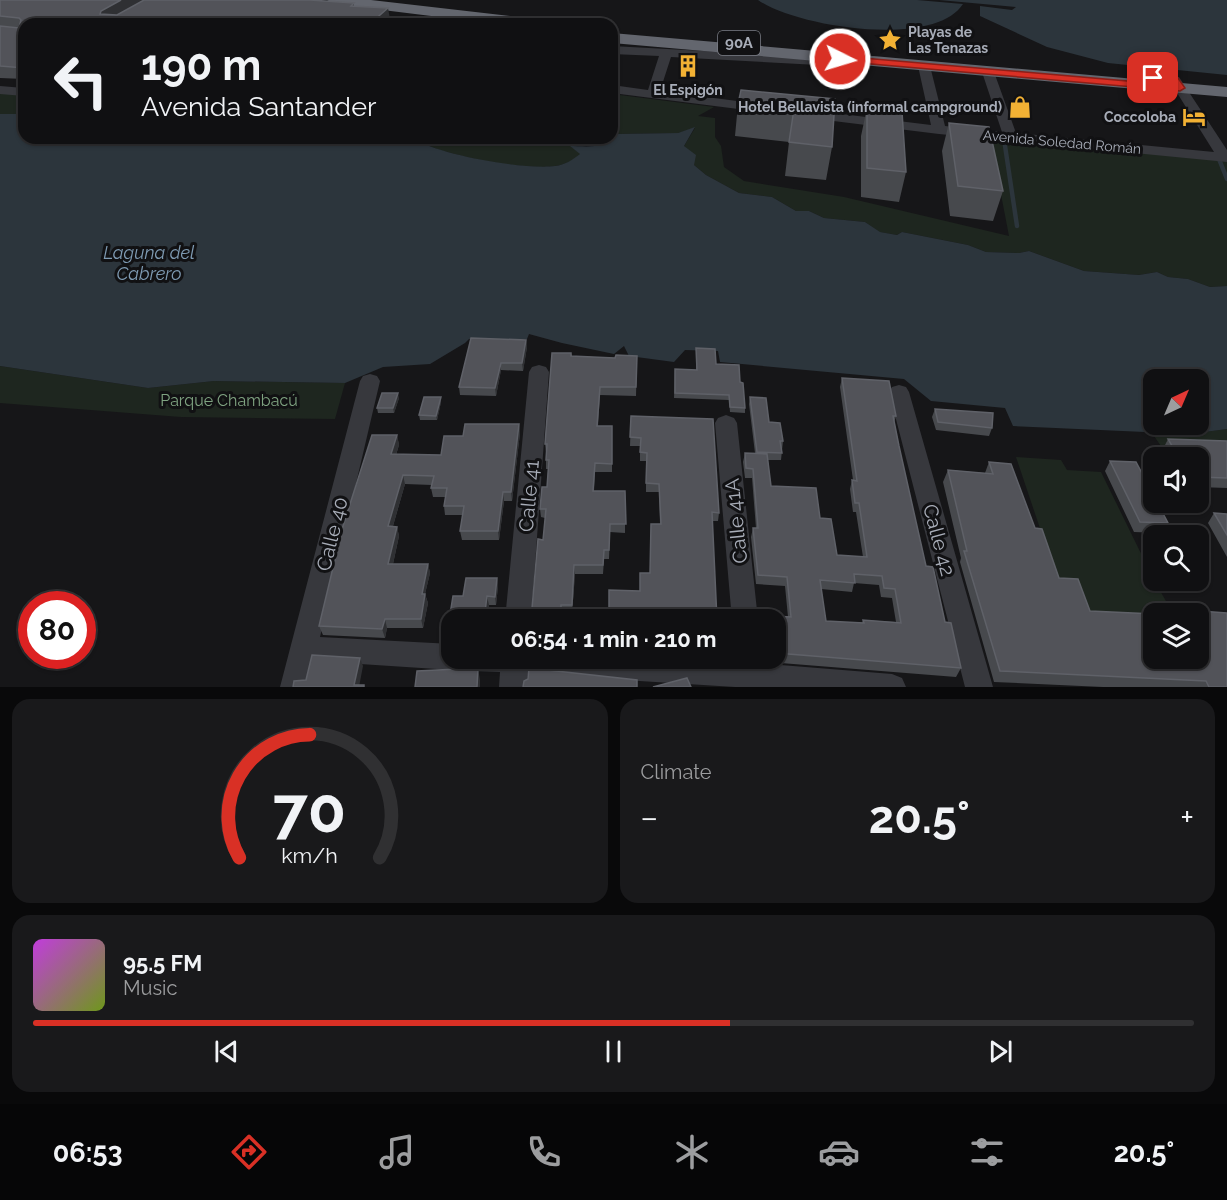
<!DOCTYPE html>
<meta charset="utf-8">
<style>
body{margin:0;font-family:Raleway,sans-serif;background:#19191b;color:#f1f3f6;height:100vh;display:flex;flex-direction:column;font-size:22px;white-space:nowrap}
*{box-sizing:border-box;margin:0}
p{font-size:20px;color:#9c9d9f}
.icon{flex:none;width:33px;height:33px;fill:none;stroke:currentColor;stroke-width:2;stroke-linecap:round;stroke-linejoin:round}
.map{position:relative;height:687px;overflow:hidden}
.sheet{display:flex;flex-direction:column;gap:12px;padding:12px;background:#09090a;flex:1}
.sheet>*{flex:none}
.guide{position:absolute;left:18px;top:18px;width:600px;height:126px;border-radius:18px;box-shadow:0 2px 4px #0004,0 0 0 2px #303032;background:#101012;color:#f1f3f6;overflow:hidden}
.needle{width:39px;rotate:44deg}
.controls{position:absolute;left:1143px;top:369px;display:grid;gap:12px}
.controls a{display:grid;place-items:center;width:66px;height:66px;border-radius:12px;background:#101012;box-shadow:0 2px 4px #0004,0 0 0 2px #303032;font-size:30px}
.speed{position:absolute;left:18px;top:591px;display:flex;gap:12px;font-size:30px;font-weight:700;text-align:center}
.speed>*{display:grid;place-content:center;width:78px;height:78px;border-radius:50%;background:#101012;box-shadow:0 2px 4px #0004,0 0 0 2px #303032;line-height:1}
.speed .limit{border:9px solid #d22;background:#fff;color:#111}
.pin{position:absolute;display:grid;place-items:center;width:51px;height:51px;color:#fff;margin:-26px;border-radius:12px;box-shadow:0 3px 9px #0006}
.me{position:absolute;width:66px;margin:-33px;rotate:95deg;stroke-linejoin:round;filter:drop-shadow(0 0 4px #0008)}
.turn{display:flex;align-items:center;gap:21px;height:126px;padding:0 24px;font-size:27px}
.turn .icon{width:78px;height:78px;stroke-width:2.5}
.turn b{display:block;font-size:42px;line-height:51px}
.big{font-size:45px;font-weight:700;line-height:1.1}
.sheet .widget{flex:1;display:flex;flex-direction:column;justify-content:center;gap:9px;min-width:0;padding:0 21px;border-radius:18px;background:#19191b}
.sheet .dial{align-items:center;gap:0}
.dial svg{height:156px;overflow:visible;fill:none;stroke:#303032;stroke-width:7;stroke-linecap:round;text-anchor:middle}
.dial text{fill:#f1f3f6;stroke:none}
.song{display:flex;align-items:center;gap:18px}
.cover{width:72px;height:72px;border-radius:9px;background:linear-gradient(135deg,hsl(290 70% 55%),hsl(80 70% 35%))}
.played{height:6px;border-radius:3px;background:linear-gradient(90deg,#d93025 60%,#303032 60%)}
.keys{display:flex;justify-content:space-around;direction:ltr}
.heat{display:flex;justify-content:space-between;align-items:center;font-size:33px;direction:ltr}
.sheet .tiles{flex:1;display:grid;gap:12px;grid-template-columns:1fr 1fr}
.widget:last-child{grid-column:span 2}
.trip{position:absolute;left:441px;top:609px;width:345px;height:60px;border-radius:18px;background:#101012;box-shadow:0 2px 4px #0004,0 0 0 2px #303032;font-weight:700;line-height:60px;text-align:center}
.dock{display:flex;height:96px;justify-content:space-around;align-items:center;background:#060607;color:#9c9d9f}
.dock .icon{width:42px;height:42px}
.dock .on{color:#d93025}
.dock b{font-size:27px;color:#f1f3f6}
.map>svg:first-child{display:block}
</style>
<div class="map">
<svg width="1227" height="687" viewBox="0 0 1227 687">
<rect width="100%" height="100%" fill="#161618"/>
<path fill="#1e261f" d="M0,93L24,95V114H0Z
M612,94L714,107L698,116L715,118V137L721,146L724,167L744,181L844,197L1009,236L993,153L992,137L1227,160V286L1210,287L1188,279L1168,277L1157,272L1139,275L1084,271L1029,251L1019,253L986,252L968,245L902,232L897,235L879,232L865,222L824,218L809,211H796L772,197L739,193L706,175L694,165L684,146L695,128L678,133L614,134L612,137Z
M413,138H612L598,146H571L581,154C573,160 566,165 555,166C526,171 437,155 413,138Z
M0,366L148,388L214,381L345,383L335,419L181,417L0,403Z
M1227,429V451L1163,449L1150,430L1190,434Z
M1016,457L1061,460L1067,470L1101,472L1154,580L1171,610L1168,613L1087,618L1057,579Z"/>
<path fill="#2c353c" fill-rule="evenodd" d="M758,0H917L963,4C934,49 796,27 758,0Z
M939,0H1227V75L1108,63L1047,47L980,16V6L1012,10L1016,7Z
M0,114H24V138H413C438,155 525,170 555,166C565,165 572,160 580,154L570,146C585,146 606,150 614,134L678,133L695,127L684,146L696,155L694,165L706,175L739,193L772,197L796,211H809L824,218L865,222L880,232L897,235L902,232L968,245L986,252L1019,253L1029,251L1084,271L1139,275L1157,272L1168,277L1188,279L1210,287L1227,286V429L1190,434L1013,426L1005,408L931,401L904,379L720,362L718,351L685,350L674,362L629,356L624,346L614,354L562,343L529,334L527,339H469L465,343L430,364L383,367L345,383L214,381L148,388L0,366ZM1154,380H1198V424H1154Z"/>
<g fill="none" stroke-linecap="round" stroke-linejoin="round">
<path stroke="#2c353c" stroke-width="4.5" d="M1004,139L1017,226
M1219,159L1227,179"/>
<path fill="#37383d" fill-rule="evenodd" d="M612,46L855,59L861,63L855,67L671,57L660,91L767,105L769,108L767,111L762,112L612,93V85L648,90L659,56L612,54Z
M924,62L930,66L945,126L1002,132L982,72L988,68L994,72L1016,133L1214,152L1169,80L1171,77H1179L1227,150V162L939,134L809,118L802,114L809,110L931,125L918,66Z
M1140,81L1145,82L1153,95L1151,98L1146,99L1141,98L1134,85Z
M0,86L24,88V96L0,94Z
M539,365L546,367L549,372L531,620H505L529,372L532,367Z
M370,374L377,376L380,381L320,637L452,644V658H693L892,674L902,678L906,687H735L528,674L527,687H499L500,672L472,671L462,666L452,670L314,661L308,687H280L360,381L363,376Z
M899,385L906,387L909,392L993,687H965L889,392L892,387Z
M726,415L734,418L737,423L758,620H732L715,423L718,418Z"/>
<path fill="#63666e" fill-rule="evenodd" d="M327,0H371L535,19L543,24H496L334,4Z
M612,33L1227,87V97L612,43Z"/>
</g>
<path fill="#47494d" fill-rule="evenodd" d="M0,0H312L354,3V6L390,19L384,24H24V79L0,78Z
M835,99L832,147L826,180L785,176L789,142L735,136L738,104Z
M867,108L906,172L899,202L861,197V136Z
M949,123L1003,191L993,221L950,216L942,151Z
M526,340L527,347L523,371L501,370L496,396L460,395L459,387Z
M696,348L740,382L745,408V413L730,412L729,400L674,398L675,369L696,370Z
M571,353L572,356L615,358L637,356L636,396L600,395L598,426H612V472H595L594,491H625V533L610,532L609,559H604L603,574H575L572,614L562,613L545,518L541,517L540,509L547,487L548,469H546V452L545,444Z
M842,378L896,416L894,423L899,446L926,566L961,668L956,677L755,661L754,658H776V620H753L754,615L788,617L785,586L756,584L751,537L753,528H756L752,478H745L743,462L745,453H755L749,404L750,397L783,441L781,460H768L771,486L820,518L837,555L863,557L856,512H853L850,489L852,480H853L840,387ZM854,583L879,585L881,597L892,598L896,622L863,620L862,623L826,621L821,589L852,592Z
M399,398L394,413H378L377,408Z
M441,402L437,420H420L419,415Z
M935,409L992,428L989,436L936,430L932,417Z
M631,416L719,513L718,521H713L640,591V573H650L660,524L659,492H646V461H640V446H630Z
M519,424L520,433L512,501H504L499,540H462L460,531L463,515H445L444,506L446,497H433L431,488L432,485L405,484L393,526L397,527L399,536L393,564H428L430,573L425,594L428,603L423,628H387L385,638L323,635L319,626L397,435L399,445L396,455H441L463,436Z
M1168,439L1227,441V488L1198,487V458H1168L1163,449Z
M1110,461L1168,523L1162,533L1134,532L1105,471Z
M989,462L1011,464L1035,528L1042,529L1059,578L1078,579L1090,611L1154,614V658H1198V614H1171L1174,609L1227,613V687H1103L994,682L960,562L961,558L943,482L948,470L985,473Z
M1214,513L1227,514V557L1208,523Z
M466,578H497L498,586L496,605H489L487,620H452V643L449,642L447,633L453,596H463Z"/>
<path fill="#2f3033" d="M121,0H144L105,22L100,14L101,11Z
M388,8L390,19L384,24H372V22Z
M526,340L527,347L523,371L522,363Z
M501,363V370L496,396L495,388Z
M398,393L399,398L394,413L393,408Z
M441,397V402L437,420L436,416Z
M519,424L520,433L512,501L511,492Z
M397,435L399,445L393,464L391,454Z
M403,475L405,484L390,536L388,526Z
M503,492L504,501L499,540L498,531Z
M397,527L399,536L391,573L388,564Z
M428,564L430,573L425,594L428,603L423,628L421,619L422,594Z
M574,565L575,574L572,614V605Z
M497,578L498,586L496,605L495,597Z
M487,596L489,605L487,620H484Z
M385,619L387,628L385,638L382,629Z
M360,658L363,666L359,687L354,685Z
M478,668L480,680V687H477Z"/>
<path fill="#525359" stroke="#5f6168" stroke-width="1.5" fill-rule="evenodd" d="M0,0H121L101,11L100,14L117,15L144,0H310L354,3L351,6L388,8L372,22H362L360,24H337L274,20H254L251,24H24V68L0,66V26L19,28L21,20L19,18L0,16Z
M433,19L477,20L475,24H430Z
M741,90L835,99L832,147L789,142L794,109L738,104Z
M867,108L902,112L906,172L867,168Z
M949,123L989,127L1003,191L958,186Z
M471,338L526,340L522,363H501L495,388L459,387Z
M696,348L715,349L716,364L739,365L740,382L743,383L745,408L730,407L729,395L675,393V369L697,370Z
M552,353H571V356L615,358L616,355L637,356L636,387H600L597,426H612V464L595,463L593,491H625L626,524H610L609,550H604L603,565H574L572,605H561V620H531L538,539L543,540L546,509H540L542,487H547L549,460H546L547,444H545Z
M842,378L889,381L896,416H893L899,446L926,566L933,567L945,622L951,623L961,668L776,653V620H754V615L791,617L787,577L758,575L753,528H758L753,469L746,468L745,453L767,454L771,486L816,488L820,518L831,519L837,555L867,557L859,503H855L852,480L857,481ZM854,574L882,576L884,588L895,589L901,623L863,620L864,623L826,621L820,580L855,583Z
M382,393H398L393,408H377Z
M424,397H441L436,416L419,415Z
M750,397L766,398L769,422L780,423L783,441H780L782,453L757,452Z
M935,409L993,413L992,428L938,422Z
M631,416L713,419L719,513L712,512L717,620H609V590L640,591V573H650L651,524H661L659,484L646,483L647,453L640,452L641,438L630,437Z
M465,424H519L511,492H503L498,531H460L464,506H444L447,488H431L434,476L403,475L388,526L397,527L388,564H428L422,594H425L421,619H385L382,629L319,626L343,526L372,435H397L391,454L441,455L444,436H463Z
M1168,439L1227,441V478L1198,477V458H1179Z
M1110,461L1136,462L1154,496V502H1157L1168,523L1140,522Z
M989,462L1011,464L1035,528L1042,529L1059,578L1078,579L1090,611L1154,614V658H1198V614H1176L1174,609L1227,613V687H1209L1206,681L1000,671L964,551H967L948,470L993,474Z
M1214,513L1227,514V535Z
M466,578H497L495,597L487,596L484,620H452V636L447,633L453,596H463Z
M312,655L360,658L354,685H364V687H293L294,681L306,680Z
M478,668L477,687H415L417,671Z
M529,668L637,680V687H523L524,681L528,679Z
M687,678L691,687H653Z"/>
<path fill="#d93025" stroke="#8d1f18" stroke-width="1.5" d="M840,56L1174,85L1172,82L1153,80L1148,78L1153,75L1175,77L1178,78L1185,88L1180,91L837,61V57Z"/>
<defs>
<g id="sight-bare" transform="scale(1.8)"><path d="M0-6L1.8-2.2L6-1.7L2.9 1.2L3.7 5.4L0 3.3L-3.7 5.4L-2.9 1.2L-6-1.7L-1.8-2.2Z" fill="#f2b134" stroke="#111113" stroke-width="2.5" paint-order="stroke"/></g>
<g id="building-bare" transform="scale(1.8)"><path d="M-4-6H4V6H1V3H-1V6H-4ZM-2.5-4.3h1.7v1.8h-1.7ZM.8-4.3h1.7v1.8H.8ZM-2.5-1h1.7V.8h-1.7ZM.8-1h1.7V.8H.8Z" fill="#f2b134" stroke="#111113" stroke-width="2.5" paint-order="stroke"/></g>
<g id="shop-bare" transform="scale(1.8)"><path d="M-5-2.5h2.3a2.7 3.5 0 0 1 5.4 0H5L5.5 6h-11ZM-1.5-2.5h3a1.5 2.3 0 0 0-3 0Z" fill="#f2b134" stroke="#111113" stroke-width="2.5" paint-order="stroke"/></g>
<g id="hotel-bare" transform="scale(1.8)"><path d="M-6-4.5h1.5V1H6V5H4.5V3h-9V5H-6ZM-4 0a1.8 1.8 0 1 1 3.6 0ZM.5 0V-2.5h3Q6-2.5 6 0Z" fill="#f2b134" stroke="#111113" stroke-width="2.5" paint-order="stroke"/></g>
</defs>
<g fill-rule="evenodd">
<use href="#sight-bare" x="890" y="40"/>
<use href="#building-bare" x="688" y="66"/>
<use href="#shop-bare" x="1020" y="107"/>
<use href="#hotel-bare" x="1194" y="117"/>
</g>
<g text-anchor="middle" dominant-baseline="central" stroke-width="6" stroke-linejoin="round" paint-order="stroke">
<g font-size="14" font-weight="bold" fill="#a8adb8" stroke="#111113" text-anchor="end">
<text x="908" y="32" text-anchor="start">Playas de<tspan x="908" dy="16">Las Tenazas</tspan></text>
<text x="688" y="90" text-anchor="middle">El Espigón</text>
<text x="1002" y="107">Hotel Bellavista (informal campground)</text>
<text x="1176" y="117">Coccoloba</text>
</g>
<g font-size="14" fill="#a8adb8" stroke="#111113">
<text transform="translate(1062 142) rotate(5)">Avenida Soledad Román</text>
</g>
<rect fill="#111113" stroke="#7b7e86" stroke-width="1.5" x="718" y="31" width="42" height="24" rx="4.5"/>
<g font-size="15" font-weight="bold" fill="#a8adb8">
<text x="739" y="43">90A</text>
</g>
<g font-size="16" fill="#7fa381" stroke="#111113">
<text x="229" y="400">Parque Chambacú</text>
</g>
<g font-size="18" font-style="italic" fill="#7f9bb3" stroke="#111113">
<text x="149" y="252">Laguna del<tspan x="149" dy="21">Cabrero</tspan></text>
</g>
<g font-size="20" fill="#a8adb8" stroke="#111113">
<text transform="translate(529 496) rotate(-85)">Calle 41</text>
<text transform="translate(736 521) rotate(-96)">Calle 41A</text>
<text transform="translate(332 534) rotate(-76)">Calle 40</text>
<text transform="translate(939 540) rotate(75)">Calle 42</text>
</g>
</g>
</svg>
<div class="controls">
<a><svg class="needle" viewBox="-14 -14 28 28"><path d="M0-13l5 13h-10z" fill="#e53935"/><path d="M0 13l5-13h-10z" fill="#9c9d9f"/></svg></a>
<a><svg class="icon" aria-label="sound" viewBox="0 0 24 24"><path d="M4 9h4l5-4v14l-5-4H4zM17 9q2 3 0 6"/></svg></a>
<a><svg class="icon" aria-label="search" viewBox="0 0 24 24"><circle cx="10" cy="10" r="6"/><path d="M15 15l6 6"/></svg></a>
<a><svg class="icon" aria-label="layers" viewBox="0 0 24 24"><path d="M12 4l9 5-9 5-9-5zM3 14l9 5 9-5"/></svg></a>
</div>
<div class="speed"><div class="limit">80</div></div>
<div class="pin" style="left:1153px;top:78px;background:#d93025"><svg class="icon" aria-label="arrive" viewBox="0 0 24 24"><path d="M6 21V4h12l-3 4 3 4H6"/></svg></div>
<svg class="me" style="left:840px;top:59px" viewBox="-20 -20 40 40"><circle r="17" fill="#d93025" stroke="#fff" stroke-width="3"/><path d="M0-11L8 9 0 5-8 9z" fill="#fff"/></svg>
<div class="trip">06:54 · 1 min · 210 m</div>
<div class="guide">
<div class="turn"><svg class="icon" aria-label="left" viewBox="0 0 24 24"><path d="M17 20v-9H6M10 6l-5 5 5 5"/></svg><div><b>190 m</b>Avenida Santander</div></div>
</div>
</div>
<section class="sheet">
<div class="tiles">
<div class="widget dial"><svg viewBox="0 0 100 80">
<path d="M14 69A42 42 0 1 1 86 69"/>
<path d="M14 69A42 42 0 0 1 50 6" stroke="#d93025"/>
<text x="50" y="56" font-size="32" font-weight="700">70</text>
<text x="50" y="72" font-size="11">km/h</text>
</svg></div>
<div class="widget"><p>Climate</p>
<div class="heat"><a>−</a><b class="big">20.5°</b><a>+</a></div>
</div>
<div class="widget">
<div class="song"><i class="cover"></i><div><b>95.5 FM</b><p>Music</p></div></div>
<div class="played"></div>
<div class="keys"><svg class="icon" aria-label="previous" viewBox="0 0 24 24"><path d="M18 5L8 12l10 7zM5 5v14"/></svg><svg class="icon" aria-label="pause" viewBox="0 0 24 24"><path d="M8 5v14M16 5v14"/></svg><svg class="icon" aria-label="next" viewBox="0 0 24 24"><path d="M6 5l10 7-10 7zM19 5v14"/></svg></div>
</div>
</div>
</section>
<nav class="dock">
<b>06:53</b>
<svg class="icon on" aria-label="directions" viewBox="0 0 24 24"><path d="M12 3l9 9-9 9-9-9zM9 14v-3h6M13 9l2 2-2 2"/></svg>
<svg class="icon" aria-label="music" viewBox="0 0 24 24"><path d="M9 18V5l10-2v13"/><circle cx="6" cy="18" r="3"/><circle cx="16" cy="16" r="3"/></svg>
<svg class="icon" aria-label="phone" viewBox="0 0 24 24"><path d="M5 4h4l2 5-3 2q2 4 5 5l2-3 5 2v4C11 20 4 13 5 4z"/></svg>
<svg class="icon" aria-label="climate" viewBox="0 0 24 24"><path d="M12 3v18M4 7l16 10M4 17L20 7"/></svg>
<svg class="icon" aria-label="car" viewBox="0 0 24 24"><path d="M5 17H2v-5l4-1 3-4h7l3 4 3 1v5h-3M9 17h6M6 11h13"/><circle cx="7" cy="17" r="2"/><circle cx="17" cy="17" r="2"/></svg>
<svg class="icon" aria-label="filters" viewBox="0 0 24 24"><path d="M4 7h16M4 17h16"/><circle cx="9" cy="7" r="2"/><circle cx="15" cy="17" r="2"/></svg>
<b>20.5°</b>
</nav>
